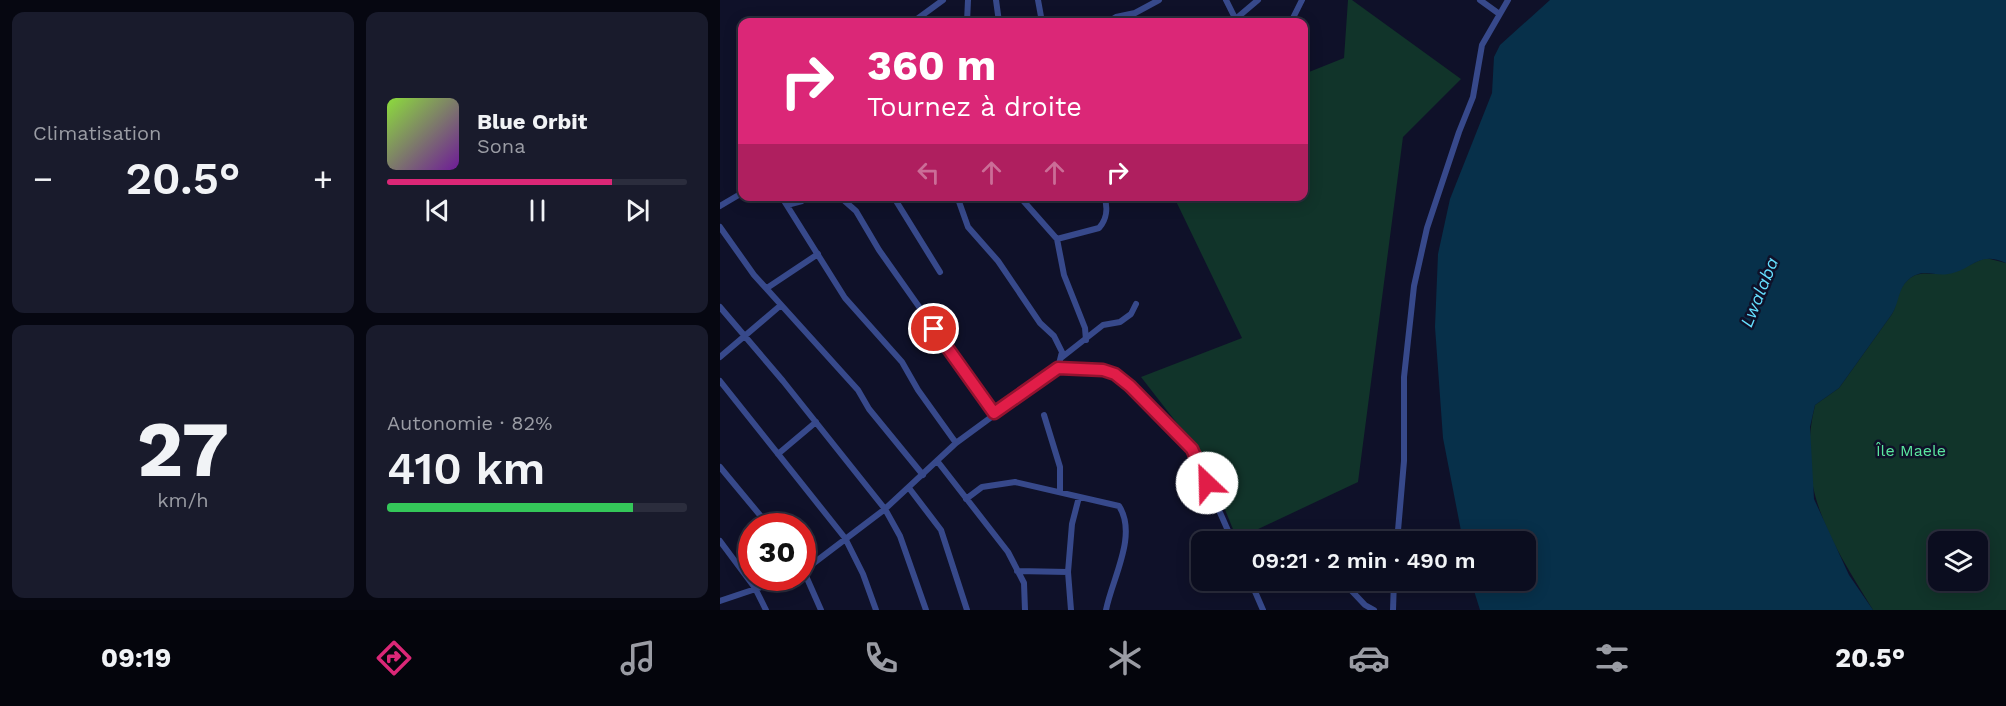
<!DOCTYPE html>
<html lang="fr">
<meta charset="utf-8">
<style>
body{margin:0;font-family:"Work Sans",sans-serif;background:#191b2c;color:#f1f3f6;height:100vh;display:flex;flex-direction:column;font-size:22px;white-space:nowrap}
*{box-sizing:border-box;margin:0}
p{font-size:20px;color:#9a9ca4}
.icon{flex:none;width:33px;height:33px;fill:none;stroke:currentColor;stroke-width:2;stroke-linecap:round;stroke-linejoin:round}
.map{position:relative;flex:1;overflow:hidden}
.sheet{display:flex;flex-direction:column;gap:12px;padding:12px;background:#060711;width:720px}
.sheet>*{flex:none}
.guide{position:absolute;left:18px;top:18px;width:570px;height:183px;border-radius:12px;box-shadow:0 3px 15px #0003,0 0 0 2px #2b2d3d;background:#db2777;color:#fff;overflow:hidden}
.buttons{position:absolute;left:1208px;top:531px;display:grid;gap:12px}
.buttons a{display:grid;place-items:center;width:60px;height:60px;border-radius:12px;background:#0b0d1f;box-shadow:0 3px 15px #0003,0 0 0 2px #2b2d3d;font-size:30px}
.speed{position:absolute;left:18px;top:513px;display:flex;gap:12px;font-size:30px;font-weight:700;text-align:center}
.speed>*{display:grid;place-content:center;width:78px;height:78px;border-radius:50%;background:#0b0d1f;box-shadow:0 3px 15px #0003,0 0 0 2px #2b2d3d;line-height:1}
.speed .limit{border:9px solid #d22;background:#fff;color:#111}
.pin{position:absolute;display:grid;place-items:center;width:51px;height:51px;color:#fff;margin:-26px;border:3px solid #fff;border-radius:50%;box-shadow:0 2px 6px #0007}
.me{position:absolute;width:66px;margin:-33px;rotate:336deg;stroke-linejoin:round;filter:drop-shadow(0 0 4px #0008)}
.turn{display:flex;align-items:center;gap:21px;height:126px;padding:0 30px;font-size:27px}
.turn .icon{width:78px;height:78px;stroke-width:2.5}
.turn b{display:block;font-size:42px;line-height:51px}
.lanes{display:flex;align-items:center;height:57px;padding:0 30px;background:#0003;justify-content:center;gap:30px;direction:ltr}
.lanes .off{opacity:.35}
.big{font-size:45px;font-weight:600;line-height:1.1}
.sheet .card{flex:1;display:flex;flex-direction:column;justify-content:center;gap:9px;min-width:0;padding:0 21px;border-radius:12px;background:#191b2c}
.sheet .dial{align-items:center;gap:0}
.dial b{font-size:78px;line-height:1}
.song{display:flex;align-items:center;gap:18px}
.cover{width:72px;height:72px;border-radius:9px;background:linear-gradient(135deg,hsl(90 70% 55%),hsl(280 70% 35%))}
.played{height:6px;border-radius:3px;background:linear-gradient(90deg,#db2777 75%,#2b2d3d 75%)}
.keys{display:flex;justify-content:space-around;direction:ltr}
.heat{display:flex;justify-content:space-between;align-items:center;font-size:33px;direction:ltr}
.charge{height:9px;border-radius:4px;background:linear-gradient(90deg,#34c759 82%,#2b2d3d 0)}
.sheet .tiles{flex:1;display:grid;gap:12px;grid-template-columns:repeat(2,1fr)}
.trip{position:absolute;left:471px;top:531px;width:345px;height:60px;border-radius:12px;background:#0b0d1f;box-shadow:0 3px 15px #0003,0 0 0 2px #2b2d3d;font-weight:600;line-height:60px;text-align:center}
.tabs{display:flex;height:96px;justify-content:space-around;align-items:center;background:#04050c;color:#9a9ca4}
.tabs .icon{width:42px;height:42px}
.tabs .active{color:#db2777}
.tabs b{font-size:27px;color:#f1f3f6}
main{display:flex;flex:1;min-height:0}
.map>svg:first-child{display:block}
</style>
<main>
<section class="sheet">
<div class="tiles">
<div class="card"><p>Climatisation</p>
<div class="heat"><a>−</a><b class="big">20.5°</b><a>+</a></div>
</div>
<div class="card">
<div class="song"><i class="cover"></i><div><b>Blue Orbit</b><p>Sona</p></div></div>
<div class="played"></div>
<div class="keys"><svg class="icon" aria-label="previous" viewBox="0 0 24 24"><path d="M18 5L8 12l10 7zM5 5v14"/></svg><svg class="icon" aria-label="pause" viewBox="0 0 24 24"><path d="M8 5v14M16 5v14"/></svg><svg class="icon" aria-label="next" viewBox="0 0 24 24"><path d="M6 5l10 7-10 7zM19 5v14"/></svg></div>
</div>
<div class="card dial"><b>27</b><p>km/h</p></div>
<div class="card"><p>Autonomie · 82%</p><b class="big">410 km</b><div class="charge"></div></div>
</div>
</section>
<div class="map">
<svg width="1286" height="610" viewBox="0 0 1286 610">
<rect width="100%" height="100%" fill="#0f1129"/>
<path fill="#11342a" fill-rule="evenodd" d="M628,0H632L741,79L683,137L638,482L517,539L484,458L421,377L522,338L454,197L584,196V74L624,58Z
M1266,258L1286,263V610H1153C1111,541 1075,489 1095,405L1119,388L1172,314C1177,305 1177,292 1184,284C1198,267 1211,277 1227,273C1241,271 1253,262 1266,258ZM1218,542H1257V580H1218Z"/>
<path fill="#07304a" d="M830,0H1286V263C1258,250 1253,270 1228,274C1214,277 1203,267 1188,280C1178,289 1179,303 1172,314L1119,388L1095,405L1090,427L1094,499L1129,575L1153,610H760L751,581L806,580V542L743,541L723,438L715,327L718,254L730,199L772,93L774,57L780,45Z"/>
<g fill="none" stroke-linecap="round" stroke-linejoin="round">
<path stroke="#37498b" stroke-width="6" d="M276,0L279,22
M318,0L322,22
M506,0L517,22
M760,0L778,13
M193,22L223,0
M247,22L248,0
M388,22L396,17L415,13L439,0
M512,22L538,0
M571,22L582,0
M61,196L125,298L182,362L198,390L236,443
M119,196L136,211L159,250L274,413
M173,196L220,272
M237,196L248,227L278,261L320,323L334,336L342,352L338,368
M299,196L337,239L344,275L365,328L366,340
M67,205L82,201L87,196
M0,206L22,193
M0,227L34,275L138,390L149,409L203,475
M337,239L379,228C387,219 388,207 384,196
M47,288L98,254
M0,307L63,381L165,509L180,536L206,610
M0,357L61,305
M341,358L383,325L400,322L411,314L416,304
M0,381L125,538L143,574L156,610
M324,415L340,467V492
M58,454L96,422
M218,462L288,552L304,583L305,610
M0,467L49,526
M189,488L221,530L247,610
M246,499L262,487L295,482L399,506C418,535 392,579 386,610
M0,541L35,588L46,610
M677,542L684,461V377L694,286L707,228L739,132L753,97L762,45L788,0
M82,567L101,610
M297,571L348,572
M82,572L165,509L236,443L338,368L383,370L395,374L410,386L472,449L513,542
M530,580L543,610
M627,586L645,605L654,610
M0,601L68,578
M351,610L348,572L352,524L359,497
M673,610L674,580"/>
</g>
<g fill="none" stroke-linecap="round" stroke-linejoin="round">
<g stroke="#92132f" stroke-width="15">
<path id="route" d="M214,329L274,413L338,368L383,370L395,374L410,386L472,449L487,483"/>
</g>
<use href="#route" stroke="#e11d48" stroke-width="10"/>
</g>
<g text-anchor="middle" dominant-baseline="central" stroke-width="5" stroke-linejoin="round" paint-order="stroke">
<g font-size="16" fill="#5be7a0" stroke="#0f1129">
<text x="1191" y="450">Île Maele</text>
</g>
<g font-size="18" font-style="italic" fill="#65dfff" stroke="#0f1129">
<text transform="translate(1039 292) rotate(-68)">Lwalaba</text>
</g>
</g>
</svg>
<div class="buttons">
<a><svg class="icon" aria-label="layers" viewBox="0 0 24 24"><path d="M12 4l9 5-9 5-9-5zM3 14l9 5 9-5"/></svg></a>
</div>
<div class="speed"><div class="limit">30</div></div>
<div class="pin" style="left:214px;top:329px;background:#d93025"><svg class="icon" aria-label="arrive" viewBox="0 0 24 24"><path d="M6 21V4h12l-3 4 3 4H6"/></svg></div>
<svg class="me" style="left:487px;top:483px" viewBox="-20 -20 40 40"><circle r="19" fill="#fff"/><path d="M0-13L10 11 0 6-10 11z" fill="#e11d48"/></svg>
<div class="trip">09:21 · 2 min · 490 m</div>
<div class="guide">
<div class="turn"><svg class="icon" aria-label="right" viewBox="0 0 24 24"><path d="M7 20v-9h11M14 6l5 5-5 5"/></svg><div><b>360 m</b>Tournez à droite</div></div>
<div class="lanes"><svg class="icon off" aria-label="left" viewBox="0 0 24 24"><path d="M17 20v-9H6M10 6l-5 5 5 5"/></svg><svg class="icon off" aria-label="ahead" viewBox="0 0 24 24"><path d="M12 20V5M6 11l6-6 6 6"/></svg><svg class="icon off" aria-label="ahead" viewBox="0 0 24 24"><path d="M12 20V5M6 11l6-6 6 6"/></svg><svg class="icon" aria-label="right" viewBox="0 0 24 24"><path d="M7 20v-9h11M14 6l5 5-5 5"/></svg></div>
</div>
</div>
</main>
<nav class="tabs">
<b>09:19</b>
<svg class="icon active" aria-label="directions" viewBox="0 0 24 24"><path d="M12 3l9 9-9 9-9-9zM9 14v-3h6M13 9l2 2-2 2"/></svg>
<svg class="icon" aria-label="music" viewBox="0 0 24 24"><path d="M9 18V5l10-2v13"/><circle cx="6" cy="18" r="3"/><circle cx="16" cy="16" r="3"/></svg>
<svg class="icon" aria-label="phone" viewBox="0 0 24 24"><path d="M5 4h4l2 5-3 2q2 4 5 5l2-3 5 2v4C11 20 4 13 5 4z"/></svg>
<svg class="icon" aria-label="climate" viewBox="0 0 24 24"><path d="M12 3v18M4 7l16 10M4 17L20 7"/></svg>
<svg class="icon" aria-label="car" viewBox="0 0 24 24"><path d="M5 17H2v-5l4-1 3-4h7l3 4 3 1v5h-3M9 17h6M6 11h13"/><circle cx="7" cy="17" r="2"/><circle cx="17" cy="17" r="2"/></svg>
<svg class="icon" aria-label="filters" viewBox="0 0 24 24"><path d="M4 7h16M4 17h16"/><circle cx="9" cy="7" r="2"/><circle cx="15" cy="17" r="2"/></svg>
<b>20.5°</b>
</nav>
